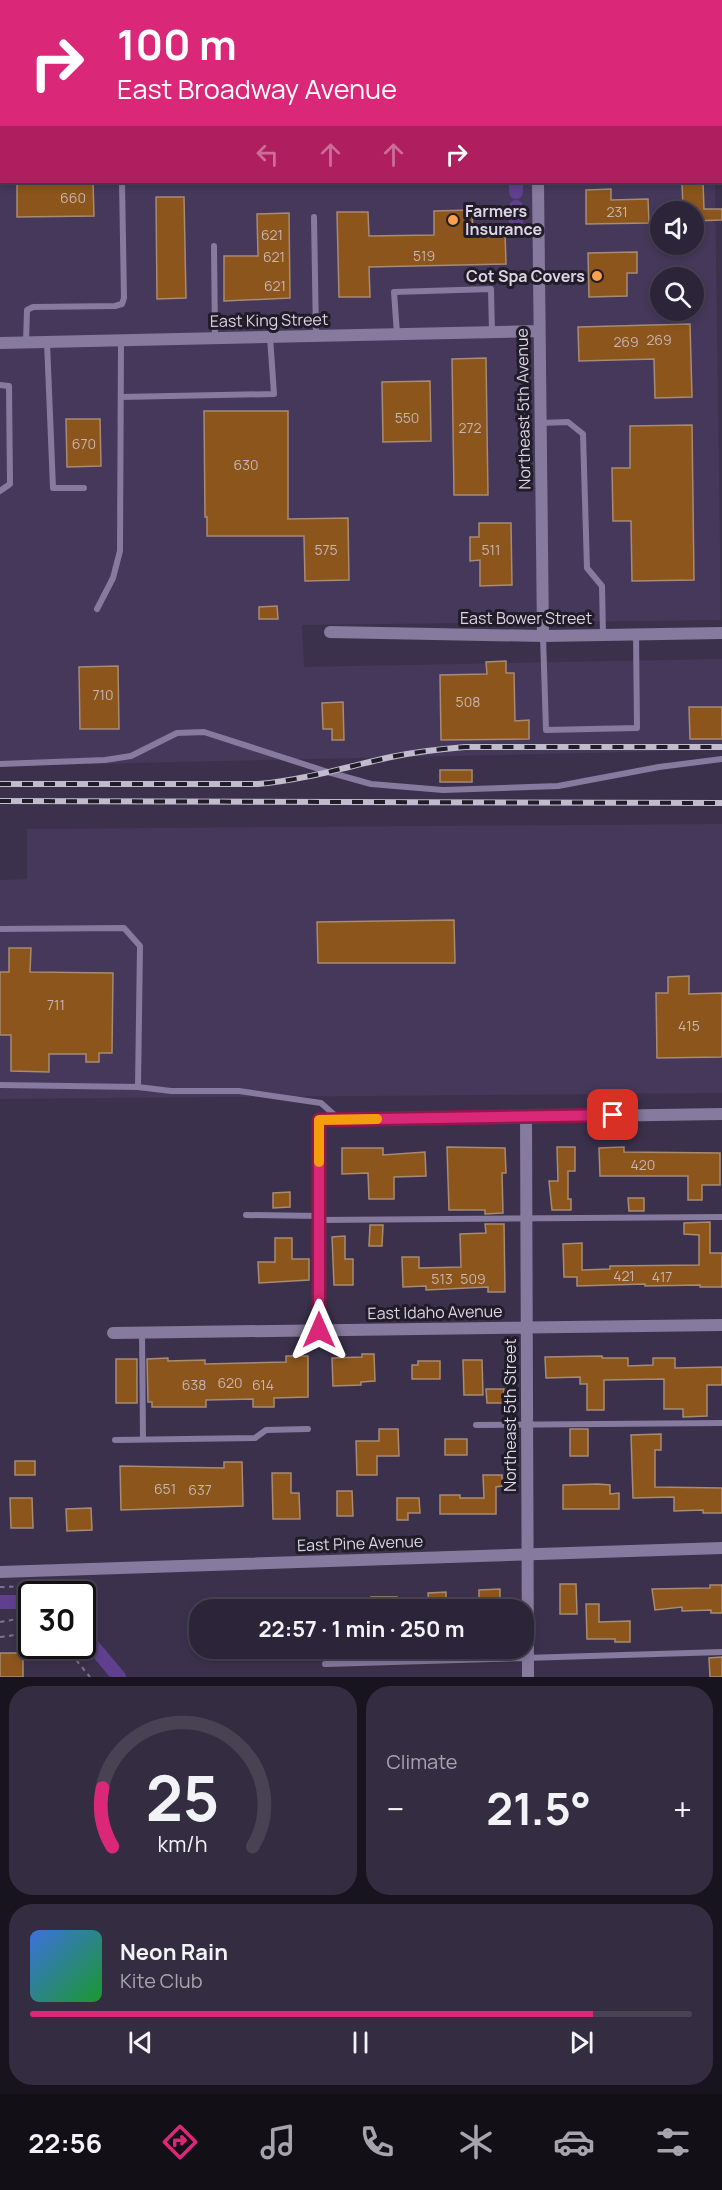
<!DOCTYPE html>
<meta charset="utf-8">
<style>
body{margin:0;font-family:Manrope,sans-serif;background:#342d41;color:#f1f3f6;height:100vh;display:flex;flex-direction:column;font-size:22px;white-space:nowrap}
*{box-sizing:border-box;margin:0}
p{font-size:20px;color:#a6a5ae}
.icon{flex:none;width:33px;height:33px;fill:none;stroke:currentColor;stroke-width:2;stroke-linecap:round;stroke-linejoin:round}
.map{position:relative;height:1677px;overflow:hidden}
.details{display:flex;flex-direction:column;gap:9px;padding:9px;background:#18141f;flex:1}
.details>*{flex:none}
.hud{position:absolute;left:0px;top:0px;width:723px;height:183px;box-shadow:0 3px 9px #0003,0 0 0 2px #484253;background:#db2777;color:#fff;overflow:hidden}
.tools{position:absolute;left:650px;top:201px;display:grid;gap:12px}
.tools a{display:grid;place-items:center;width:54px;height:54px;border-radius:50%;background:#2c2539;box-shadow:0 3px 9px #0003,0 0 0 2px #484253;font-size:30px}
.speed{position:absolute;left:18px;top:1581px;display:flex;gap:12px;font-size:30px;font-weight:700;text-align:center}
.speed>*{display:grid;place-content:center;width:78px;height:78px;border-radius:50%;background:#2c2539;box-shadow:0 3px 9px #0003,0 0 0 2px #484253;line-height:1}
.speed .limit{border:3px solid #111;border-radius:9px;background:#fff;color:#111}
.pin{position:absolute;display:grid;place-items:center;width:51px;height:51px;color:#fff;margin:-26px;border-radius:12px;box-shadow:0 3px 9px #0006}
.me{position:absolute;width:66px;margin:-33px;rotate:0deg;stroke-linejoin:round;filter:drop-shadow(0 0 4px #0008)}
.turn{display:flex;align-items:center;gap:21px;height:126px;padding:0 18px;font-size:27px}
.turn .icon{width:78px;height:78px;stroke-width:2.5}
.turn b{display:block;font-size:42px;line-height:51px}
.lanes{display:flex;align-items:center;height:57px;padding:0 18px;background:#0003;justify-content:center;gap:30px;direction:ltr}
.lanes .off{opacity:.35}
.big{font-size:45px;font-weight:700;line-height:1.1}
.details .tile{flex:1;display:flex;flex-direction:column;justify-content:center;gap:9px;min-width:0;padding:0 21px;border-radius:24px;background:#342d41}
.details .dial{align-items:center;gap:0}
.dial svg{height:156px;overflow:visible;fill:none;stroke:#484253;stroke-width:7;stroke-linecap:round;text-anchor:middle}
.dial text{fill:#f1f3f6;stroke:none}
.song{display:flex;align-items:center;gap:18px}
.cover{width:72px;height:72px;border-radius:9px;background:linear-gradient(135deg,hsl(220 70% 55%),hsl(130 70% 35%))}
.played{height:6px;border-radius:3px;background:linear-gradient(90deg,#db2777 85%,#484253 85%)}
.keys{display:flex;justify-content:space-around;direction:ltr}
.heat{display:flex;justify-content:space-between;align-items:center;font-size:33px;direction:ltr}
.details .tiles{flex:1;display:grid;gap:9px;grid-template-columns:1fr 1fr}
.tile:last-child{grid-column:span 2}
.trip{position:absolute;left:189px;top:1599px;width:345px;height:60px;border-radius:24px;background:#2c2539;box-shadow:0 3px 9px #0003,0 0 0 2px #484253;font-weight:700;line-height:60px;text-align:center}
.tabs{display:flex;height:96px;justify-content:space-around;align-items:center;background:#120f17;color:#a6a5ae}
.tabs .icon{width:42px;height:42px}
.tabs .selected{color:#db2777}
.tabs b{font-size:27px;color:#f1f3f6}
.map>svg:first-child{display:block}
</style>
<div class="map">
<svg width="722" height="1677" viewBox="0 0 722 1677">
<rect width="100%" height="100%" fill="#3b314c"/>
<path fill="#45385a" fill-rule="evenodd" d="M0,0L111,1L2,2V182H715L721,620L302,625L304,667L722,659V750L0,766ZM660,212H693V244H660ZM660,278H693V310H660Z
M358,0H708V1L359,2Z
M722,824V1093L0,1099V880L27,879V829Z"/>
<g fill="none" stroke-linecap="round" stroke-linejoin="round">
<path stroke="#60408e" stroke-width="14" d="M342,0L343,2
M516,182V192
M516,207V228
M0,1602H15
M82,1633L119,1677"/>
</g>
<path fill="#8b551c" stroke="#a78b73" stroke-width="1.5" d="M17,182H93L94,216L17,217Z
M682,182H703L704,209H722V220L693,221V212H683Z
M611,189V200L648,199L649,223L586,224V190Z
M156,197H184L186,298L157,299Z
M472,210L473,234L505,233L506,264L369,267L370,297H339L337,212H368L369,236L434,235V211Z
M289,213L290,298L224,301V256H258L257,214Z
M637,252V273H627V296L589,297L588,253Z
M690,324L692,397L655,398L654,359L579,361L578,327Z
M486,358L488,495H454L452,359Z
M430,381L431,441L383,442L382,382Z
M204,411H288V519L348,518L349,580L305,581L304,536H207V517H205Z
M66,419H100L101,466L67,467Z
M692,425L694,580L632,581L631,521H613L612,468H630V426Z
M479,523H511L512,585L480,586V560L470,561V537H479Z
M277,606L278,619H259V607Z
M506,661V673H514L515,721L529,720V739L441,740L440,675L487,674L486,662Z
M118,666L119,729H80L79,667Z
M343,702L344,740H332V729H323L322,703Z
M689,707H722V739H690Z
M440,770H472V782H440Z
M454,920L455,963H318L317,922Z
M9,948H31L30,972L113,973L112,1053H99V1062H86V1054H49V1072L11,1071V1035H0V972H9Z
M689,976V994L722,993V1057L657,1058L656,993H668V977Z
M447,1147L505,1148L506,1173H502L503,1213L485,1214V1210H449Z
M557,1147H575V1171H568V1199H571V1210H552L549,1181H558Z
M624,1147V1152L720,1153V1185H702V1200H688V1176H600L599,1148Z
M342,1148H383V1155L425,1152L426,1176L394,1177V1199H369L368,1173L342,1174Z
M290,1192V1207L273,1208V1193Z
M628,1198H644V1211H629Z
M710,1222V1253H722V1287H700V1285L645,1286V1284L577,1286V1277H564L563,1244L582,1243V1270L610,1269V1266L699,1265V1235L684,1234V1223Z
M485,1224H504L505,1292H488V1287L426,1290V1286L403,1287L402,1257H419V1268L461,1267L460,1234L486,1233Z
M370,1225H383L382,1246H369Z
M345,1236V1259H353V1285H334L332,1237Z
M275,1238H292V1259H309V1280L259,1283L258,1262H275Z
M362,1354H374L375,1381L361,1382V1385L333,1386L332,1358L362,1357Z
M286,1356H308V1397L274,1398V1407H253V1399L206,1400V1407H152V1402H148L147,1359L168,1358V1361L205,1360V1364L286,1362Z
M602,1356V1358H628V1366L653,1365V1358H675V1368L722,1367V1385H707V1416L683,1417V1409H664V1379L604,1380V1410H587V1384H580V1377L546,1378L545,1357Z
M116,1359H137V1403H116Z
M463,1360H482L483,1395H464Z
M418,1361H440V1379H412V1365H418Z
M486,1389H504V1403H487Z
M379,1429H398L399,1456H377V1475H357L356,1441H379Z
M570,1429H588V1456H570Z
M661,1434V1450H655V1487L722,1488V1513H703V1510L674,1511V1497L633,1498L631,1435Z
M445,1439H467V1455H445Z
M15,1461H35V1475H15Z
M224,1462H242L243,1506L121,1510L120,1466L224,1468Z
M272,1473H291V1493H299L300,1519H273Z
M483,1475H502V1486L496,1487V1514H440V1495H460V1498H484Z
M598,1484L610,1485V1494L619,1493V1509H563V1485Z
M337,1491H352L353,1516H337Z
M10,1498H32L33,1528H11Z
M397,1498H419L420,1513H408V1520H397Z
M91,1508L92,1530L67,1531L66,1509Z
M560,1584H576L577,1614H560Z
M710,1585H722V1613H711V1610L682,1611V1607L655,1610L652,1589L710,1588Z
M500,1589V1610H479V1590Z
M446,1592V1610H429L428,1593Z
M371,1597H397V1610H371Z
M586,1604H599V1622L630,1621V1642H615V1639H587Z
M0,1653H23V1677H0Z
M722,1657V1677H710L709,1658Z"/>
<g fill="none" stroke-linecap="round" stroke-linejoin="round">
<path stroke="#7d748b" stroke-width="2" stroke-dasharray="4.5 4.5" stroke-linecap="butt" d="M0,1587L39,1586
M0,1622L28,1617
M0,1637C15,1636 25,1633 32,1619L26,1613L27,1583
M65,1646L90,1677"/>
<path stroke="#867a9e" stroke-width="6" d="M58,0V2
M92,0V2
M225,0V2
M288,0V2
M496,2L497,0
M0,83H2
M0,115H2
M314,217L316,336
M214,246L215,338
M397,334L394,292L491,289L492,332
M26,342L27,310L33,307L115,306L122,304L124,298L122,182
M47,342L53,488H84
M0,385L9,386L10,484L0,491
M121,397L274,394L270,337
M540,423L568,422L583,434L587,568L602,586L603,635
M97,609L113,578L120,551L121,341
M543,636L546,730L637,728L636,634
M0,764L105,760L131,756L177,733L204,732L328,772L371,784L443,790L558,786L659,767L722,759
M0,929L124,928L140,946L138,1087
M0,1085L138,1087L171,1091H239L321,1103L339,1119
M246,1215L319,1216
M319,1220L722,1217
M142,1333L143,1439
M476,1425L722,1423
M115,1440L255,1438L266,1430L308,1429
M325,1664L722,1652"/>
<path stroke="#867a9e" stroke-width="12" d="M536,0V2
M538,182L543,636
M0,343L539,331
M330,632L543,636L722,633
M526,1116L528,1677
M319,1330V1120L722,1114
M113,1333L722,1325"/>
<path stroke="#867a9e" stroke-width="12" d="M0,1572L722,1548"/>
<g stroke="#c1bbce" stroke-width="6">
<path id="rail" d="M0,784H258C304,780 346,767 391,757C415,752 440,749 465,747H722
M0,801L722,803"/>
</g>
<use href="#rail" stroke="#201c28" stroke-width="4" stroke-dasharray="11" stroke-linecap="butt"/>
</g>
<g fill="none" stroke-linecap="round" stroke-linejoin="round">
<g stroke="#8e194d" stroke-width="15">
<path id="route" d="M319,1330V1120L613,1115"/>
</g>
<use href="#route" stroke="#db2777" stroke-width="10"/>
<path stroke="#f59e0b" stroke-width="10" d="M319,1162V1120L377,1119"/>
</g>
<g fill="#f8a14a" stroke="#201c28" stroke-width="2">
<circle cx="453" cy="220" r="6"/>
<circle cx="597" cy="276" r="6"/>
</g>
<g text-anchor="middle" dominant-baseline="central" stroke-width="6" stroke-linejoin="round" paint-order="stroke">
<g font-size="14" fill="#c7b5b4">
<text x="73" y="197">660</text>
<text x="617" y="211">231</text>
<text x="272" y="234">621</text>
<text x="424" y="255">519</text>
<text x="274" y="256">621</text>
<text x="275" y="285">621</text>
<text x="659" y="339">269</text>
<text x="626" y="341">269</text>
<text x="407" y="417">550</text>
<text x="470" y="427">272</text>
<text x="84" y="443">670</text>
<text x="246" y="464">630</text>
<text x="326" y="549">575</text>
<text x="491" y="549">511</text>
<text x="103" y="694">710</text>
<text x="468" y="701">508</text>
<text x="56" y="1004">711</text>
<text x="689" y="1025">415</text>
<text x="643" y="1164">420</text>
<text x="624" y="1275">421</text>
<text x="662" y="1276">417</text>
<text x="442" y="1278">513</text>
<text x="473" y="1278">509</text>
<text x="230" y="1382">620</text>
<text x="194" y="1384">638</text>
<text x="263" y="1384">614</text>
<text x="165" y="1488">651</text>
<text x="200" y="1489">637</text>
</g>
<g font-size="16" font-weight="bold" fill="#dbd5e7" stroke="#201c28" text-anchor="start">
<text x="465" y="211">Farmers<tspan x="465" dy="18">Insurance</tspan></text>
<text x="585" y="276" text-anchor="end">Cot Spa Covers</text>
</g>
<g font-size="16" fill="#dbd5e7" stroke="#201c28">
<text transform="translate(269 320) rotate(-1)">East King Street</text>
<text transform="translate(523 409) rotate(-91)">Northeast 5th Avenue</text>
<text x="526" y="618">East Bower Street</text>
<text transform="translate(435 1312) rotate(-1)">East Idaho Avenue</text>
<text transform="translate(510 1415) rotate(-90)">Northeast 5th Street</text>
<text transform="translate(360 1543) rotate(-2)">East Pine Avenue</text>
</g>
</g>
</svg>
<div class="tools">
<a><svg class="icon" aria-label="sound" viewBox="0 0 24 24"><path d="M4 9h4l5-4v14l-5-4H4zM17 9q2 3 0 6"/></svg></a>
<a><svg class="icon" aria-label="search" viewBox="0 0 24 24"><circle cx="10" cy="10" r="6"/><path d="M15 15l6 6"/></svg></a>
</div>
<div class="speed"><div class="limit">30</div></div>
<div class="pin" style="left:613px;top:1115px;background:#d93025"><svg class="icon" aria-label="arrive" viewBox="0 0 24 24"><path d="M6 21V4h12l-3 4 3 4H6"/></svg></div>
<svg class="me" style="left:319px;top:1330px" viewBox="-20 -20 40 40"><path d="M0-17L14 15 0 8-14 15z" fill="#db2777" stroke="#fff" stroke-width="4"/></svg>
<div class="trip">22:57 · 1 min · 250 m</div>
<div class="hud">
<div class="turn"><svg class="icon" aria-label="right" viewBox="0 0 24 24"><path d="M7 20v-9h11M14 6l5 5-5 5"/></svg><div><b>100 m</b>East Broadway Avenue</div></div>
<div class="lanes"><svg class="icon off" aria-label="left" viewBox="0 0 24 24"><path d="M17 20v-9H6M10 6l-5 5 5 5"/></svg><svg class="icon off" aria-label="ahead" viewBox="0 0 24 24"><path d="M12 20V5M6 11l6-6 6 6"/></svg><svg class="icon off" aria-label="ahead" viewBox="0 0 24 24"><path d="M12 20V5M6 11l6-6 6 6"/></svg><svg class="icon" aria-label="right" viewBox="0 0 24 24"><path d="M7 20v-9h11M14 6l5 5-5 5"/></svg></div>
</div>
</div>
<section class="details">
<div class="tiles">
<div class="tile dial"><svg viewBox="0 0 100 80">
<path d="M14 69A42 42 0 1 1 86 69"/>
<path d="M14 69A42 42 0 0 1 9 39" stroke="#db2777"/>
<text x="50" y="56" font-size="32" font-weight="700">25</text>
<text x="50" y="72" font-size="11">km/h</text>
</svg></div>
<div class="tile"><p>Climate</p>
<div class="heat"><a>−</a><b class="big">21.5°</b><a>+</a></div>
</div>
<div class="tile">
<div class="song"><i class="cover"></i><div><b>Neon Rain</b><p>Kite Club</p></div></div>
<div class="played"></div>
<div class="keys"><svg class="icon" aria-label="previous" viewBox="0 0 24 24"><path d="M18 5L8 12l10 7zM5 5v14"/></svg><svg class="icon" aria-label="pause" viewBox="0 0 24 24"><path d="M8 5v14M16 5v14"/></svg><svg class="icon" aria-label="next" viewBox="0 0 24 24"><path d="M6 5l10 7-10 7zM19 5v14"/></svg></div>
</div>
</div>
</section>
<nav class="tabs">
<b>22:56</b>
<svg class="icon selected" aria-label="directions" viewBox="0 0 24 24"><path d="M12 3l9 9-9 9-9-9zM9 14v-3h6M13 9l2 2-2 2"/></svg>
<svg class="icon" aria-label="music" viewBox="0 0 24 24"><path d="M9 18V5l10-2v13"/><circle cx="6" cy="18" r="3"/><circle cx="16" cy="16" r="3"/></svg>
<svg class="icon" aria-label="phone" viewBox="0 0 24 24"><path d="M5 4h4l2 5-3 2q2 4 5 5l2-3 5 2v4C11 20 4 13 5 4z"/></svg>
<svg class="icon" aria-label="climate" viewBox="0 0 24 24"><path d="M12 3v18M4 7l16 10M4 17L20 7"/></svg>
<svg class="icon" aria-label="car" viewBox="0 0 24 24"><path d="M5 17H2v-5l4-1 3-4h7l3 4 3 1v5h-3M9 17h6M6 11h13"/><circle cx="7" cy="17" r="2"/><circle cx="17" cy="17" r="2"/></svg>
<svg class="icon" aria-label="filters" viewBox="0 0 24 24"><path d="M4 7h16M4 17h16"/><circle cx="9" cy="7" r="2"/><circle cx="15" cy="17" r="2"/></svg>
</nav>
